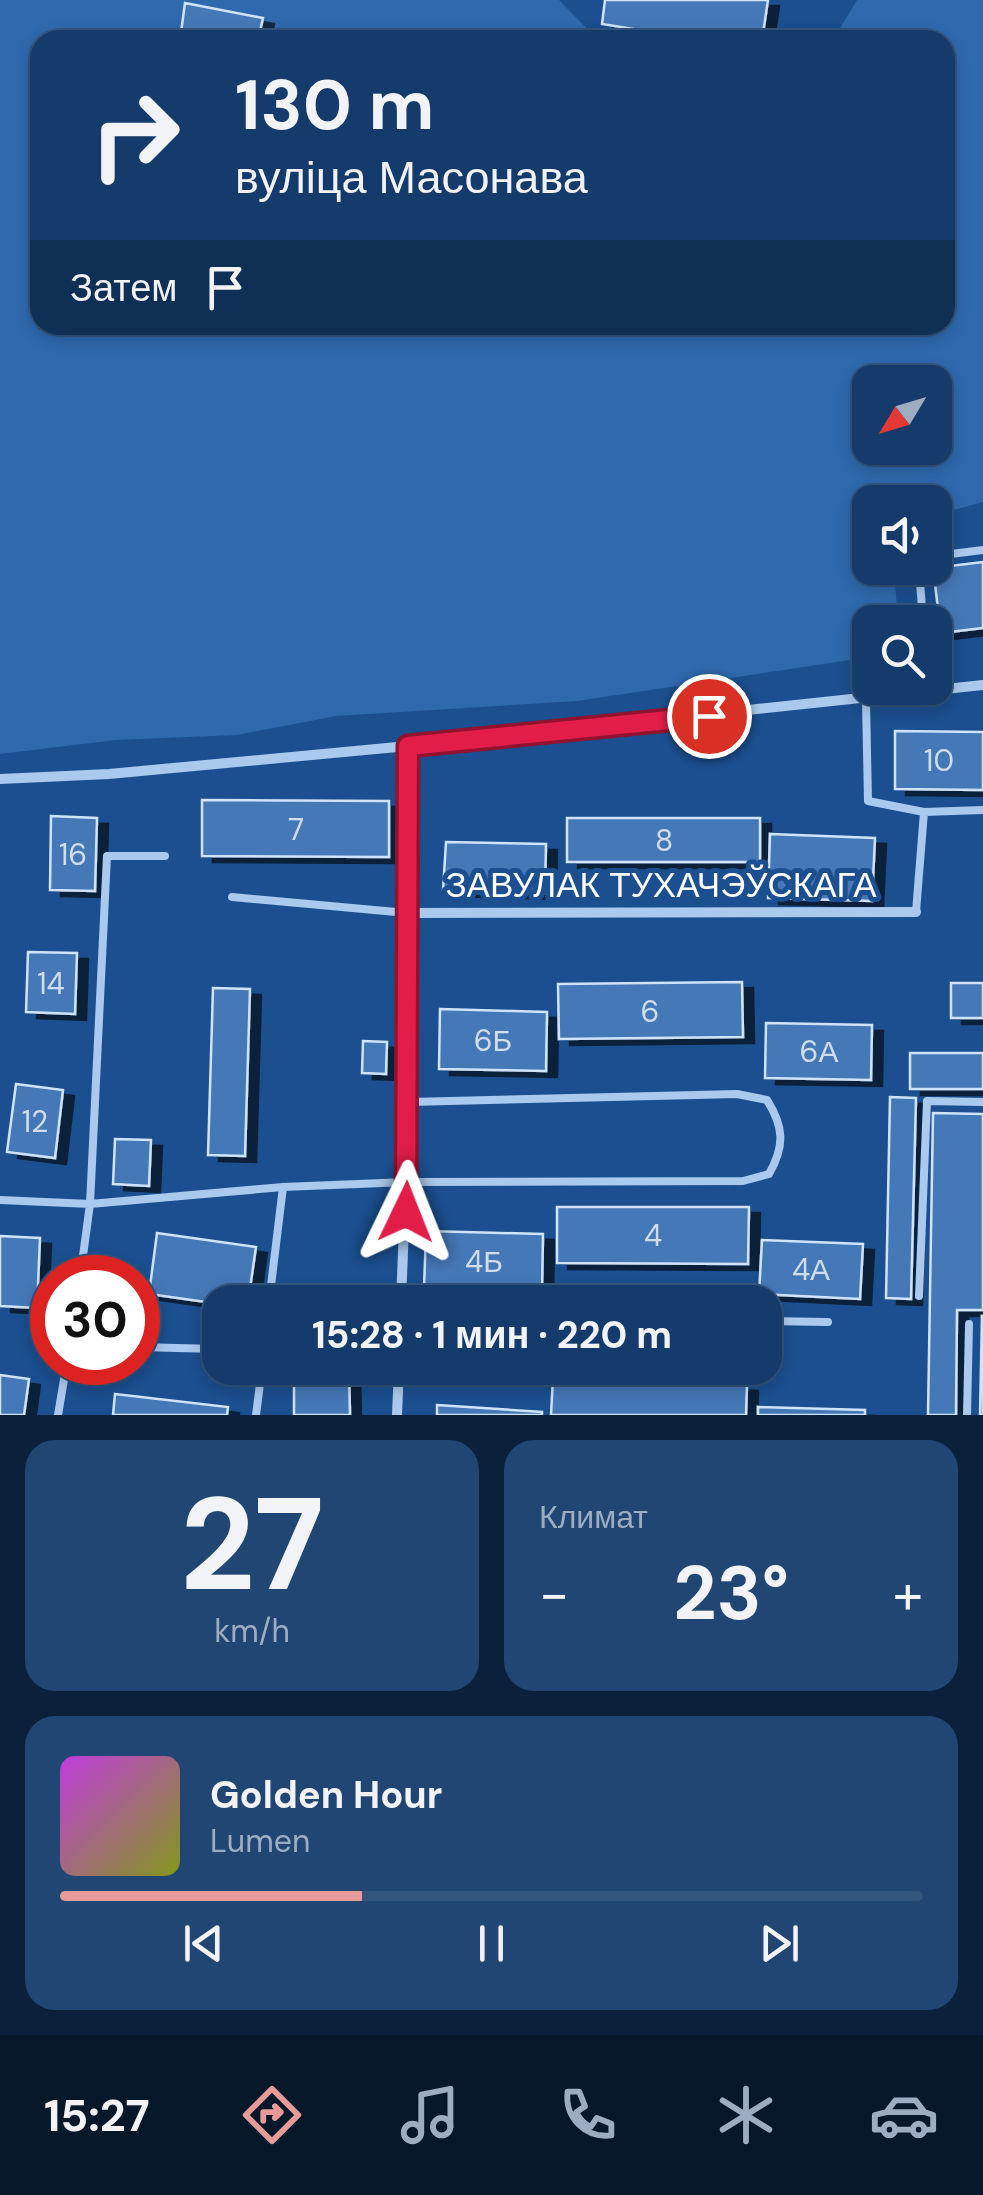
<!DOCTYPE html>
<html lang="ru">
<meta charset="utf-8">
<style>
body{margin:0;font-family:"DM Sans",sans-serif;background:#214673;color:#f1f3f6;height:100vh;display:flex;flex-direction:column;font-size:38px;white-space:nowrap}
*{box-sizing:border-box;margin:0}
p{font-size:32px;color:#9dadc1}
.icon{flex:none;width:55px;height:55px;fill:none;stroke:currentColor;stroke-width:2;stroke-linecap:round;stroke-linejoin:round}
.map{position:relative;height:1415px;overflow:hidden}
.details{display:flex;flex-direction:column;gap:25px;padding:25px;background:#0b203b;flex:1}
.details>*{flex:none}
.top-card{position:absolute;left:30px;top:30px;width:925px;height:305px;border-radius:30px;box-shadow:0 5px 15px #0003,0 0 0 2px #33557e;background:#143b6b;color:#f1f3f6;overflow:hidden}
.needle{width:65px;rotate:232deg}
.fabs{position:absolute;left:852px;top:365px;display:grid;gap:20px}
.fabs a{display:grid;place-items:center;width:100px;height:100px;border-radius:20px;background:#143b6b;box-shadow:0 5px 15px #0003,0 0 0 2px #33557e;font-size:50px}
.speed{position:absolute;left:30px;top:1255px;display:flex;gap:20px;font-size:50px;font-weight:700;text-align:center}
.speed>*{display:grid;place-content:center;width:130px;height:130px;border-radius:50%;background:#143b6b;box-shadow:0 5px 15px #0003,0 0 0 2px #33557e;line-height:1}
.speed .limit{border:15px solid #d22;background:#fff;color:#111}
.pin{position:absolute;display:grid;place-items:center;width:85px;height:85px;color:#fff;margin:-42px;border:5px solid #fff;border-radius:50%;box-shadow:0 2px 10px #0007}
.me{position:absolute;width:110px;margin:-55px;rotate:2deg;stroke-linejoin:round;filter:drop-shadow(0 0 8px #0008)}
.turn{display:flex;align-items:center;gap:35px;height:210px;padding:0 40px;font-size:45px}
.turn .icon{width:130px;height:130px;stroke-width:2.5}
.turn b{display:block;font-size:70px;line-height:85px}
.then{display:flex;align-items:center;height:95px;padding:0 40px;background:#0003;gap:20px;font-size:38px}
.big{font-size:75px;font-weight:700;line-height:1.1}
.details .widget{flex:1;display:flex;flex-direction:column;justify-content:center;gap:15px;min-width:0;padding:0 35px;border-radius:30px;background:#214673}
.details .dial{align-items:center;gap:0}
.dial b{font-size:130px;line-height:1}
.song{display:flex;align-items:center;gap:30px}
.cover{width:120px;height:120px;border-radius:15px;background:linear-gradient(135deg,hsl(290 70% 55%),hsl(70 70% 35%))}
.played{height:10px;border-radius:5px;background:linear-gradient(90deg,#e69b98 35%,#33557e 35%)}
.keys{display:flex;justify-content:space-around;direction:ltr}
.heat{display:flex;justify-content:space-between;align-items:center;font-size:55px;direction:ltr}
.details .tiles{flex:1;display:grid;gap:25px;grid-template-columns:1fr 1fr}
.widget:last-child{grid-column:span 2}
.trip{position:absolute;left:202px;top:1285px;width:580px;height:100px;border-radius:30px;background:#143b6b;box-shadow:0 5px 15px #0003,0 0 0 2px #33557e;font-weight:700;line-height:100px;text-align:center}
.menu{display:flex;height:160px;justify-content:space-around;align-items:center;background:#08182b;color:#9dadc1}
.menu .icon{width:70px;height:70px}
.menu .selected{color:#e69b98}
.menu b{font-size:45px;color:#f1f3f6}
.map>svg:first-child{display:block}
</style>
<div class="map">
<svg width="983" height="1415" viewBox="0 0 983 1415">
<defs>
<filter id="shadow"><feDropShadow dx="11" dy="6" stdDeviation="0" flood-color="#0009"/></filter>
</defs>
<rect width="100%" height="100%" fill="#1b4f8f"/>
<path fill="#2e69ad" fill-rule="evenodd" d="M0,0H559L598,40H40V325H945V40H833L857,0H983V502L935,515V502H870V568H894L898,622H870V657L577,701L336,716L237,735L116,740L0,754ZM870,382H935V448H870Z"/>
<path fill="#4478b7" stroke="#cfe3fa" stroke-width="2.5" filter="url(#shadow)" d="M605,0H768L762,40H702L602,24Z
M185,3L263,18L258,40H180Z
M983,562V628L941,633L933,568Z
M895,731L983,732V790L895,789Z
M202,800L389,801V857L202,856Z
M51,816L97,818L95,891L50,890Z
M567,818H760V862H567Z
M770,834L875,838L872,901L768,898Z
M446,842L546,844L545,893L443,890Z
M28,952L77,953L75,1014L26,1012Z
M742,982L743,1037L559,1039L558,984Z
M951,983H983V1018H951Z
M213,988L250,989L245,1156L208,1155Z
M440,1009L547,1012L546,1071L439,1069Z
M766,1023L872,1025L871,1080L765,1078Z
M363,1041L387,1042L386,1074L362,1073Z
M910,1053H983V1089H910Z
M16,1084L63,1090L55,1158L7,1152Z
M890,1097L916,1098L911,1299L886,1298Z
M933,1113L983,1114V1310H957L956,1415H928Z
M115,1139L151,1140L149,1186L113,1184Z
M557,1207H749L748,1264L557,1263Z
M426,1231L543,1234L542,1292L424,1288Z
M157,1233L256,1247L248,1302L220,1304L149,1294Z
M0,1236L40,1238L37,1308L0,1306Z
M762,1240L863,1244L860,1299L759,1294Z
M347,1297V1302H293L292,1298Z
M982,1316H983V1415H980Z
M294,1368H349L350,1415H294Z
M0,1375L29,1379L24,1415H0Z
M553,1378L747,1385L746,1415H551Z
M115,1394L228,1407L227,1415H113Z
M437,1405L542,1412V1415H437Z
M758,1407L865,1410V1415H758Z"/>
<g fill="none" stroke-linecap="round" stroke-linejoin="round">
<path stroke="#a9c9ee" stroke-width="8" d="M935,556L983,550
M919,568L923,622
M866,701L868,801L924,812
M232,897L407,913
M916,912L924,812L983,810
M0,1200L90,1204L283,1187L407,1182L743,1181L769,1174C785,1146 784,1127 767,1100L737,1094L409,1102
M80,1278L90,1204L107,856H165
M919,1296L927,1101L983,1102
M269,1302L283,1187
M765,1321L828,1322
M138,1347L217,1349
M58,1415L67,1362
M256,1415L262,1368
M967,1415L969,1324"/>
<path stroke="#a9c9ee" stroke-width="10" d="M0,779L109,774L408,746L983,685
M407,913L916,912
M401,1302L409,1102L408,746
M397,1415L399,1368"/>
</g>
<g fill="none" stroke-linecap="round" stroke-linejoin="round">
<g stroke="#92132f" stroke-width="25">
<path id="route" d="M406,1212L408,746L709,716"/>
</g>
<use href="#route" stroke="#e11d48" stroke-width="18"/>
</g>
<g text-anchor="middle" dominant-baseline="central" stroke-width="10" stroke-linejoin="round" paint-order="stroke">
<g font-size="30" fill="#d0dded">
<text x="939" y="760">10</text>
<text x="296" y="829">7</text>
<text x="664" y="840">8</text>
<text x="73" y="854">16</text>
<text x="51" y="983">14</text>
<text x="650" y="1011">6</text>
<text x="493" y="1040">6Б</text>
<text x="819" y="1051">6А</text>
<text x="35" y="1121">12</text>
<text x="653" y="1235">4</text>
<text x="484" y="1261">4Б</text>
<text x="811" y="1269">4А</text>
</g>
<g font-size="35" fill="#fff" stroke="#1b4f8f">
<text x="661" y="885">ЗАВУЛАК ТУХАЧЭЎСКАГА</text>
</g>
</g>
</svg>
<div class="fabs">
<a><svg class="needle" viewBox="-14 -14 28 28"><path d="M0-13l5 13h-10z" fill="#e53935"/><path d="M0 13l5-13h-10z" fill="#9dadc1"/></svg></a>
<a><svg class="icon" aria-label="sound" viewBox="0 0 24 24"><path d="M4 9h4l5-4v14l-5-4H4zM17 9q2 3 0 6"/></svg></a>
<a><svg class="icon" aria-label="search" viewBox="0 0 24 24"><circle cx="10" cy="10" r="6"/><path d="M15 15l6 6"/></svg></a>
</div>
<div class="speed"><div class="limit">30</div></div>
<div class="pin" style="left:709px;top:716px;background:#d93025"><svg class="icon" aria-label="arrive" viewBox="0 0 24 24"><path d="M6 21V4h12l-3 4 3 4H6"/></svg></div>
<svg class="me" style="left:406px;top:1212px" viewBox="-20 -20 40 40"><path d="M0-17L14 15 0 8-14 15z" fill="#e11d48" stroke="#fff" stroke-width="4"/></svg>
<div class="trip">15:28 · 1 мин · 220 m</div>
<div class="top-card">
<div class="turn"><svg class="icon" aria-label="right" viewBox="0 0 24 24"><path d="M7 20v-9h11M14 6l5 5-5 5"/></svg><div><b>130 m</b>вуліца Масонава</div></div>
<div class="then">Затем<svg class="icon" aria-label="arrive" viewBox="0 0 24 24"><path d="M6 21V4h12l-3 4 3 4H6"/></svg></div>
</div>
</div>
<section class="details">
<div class="tiles">
<div class="widget dial"><b>27</b><p>km/h</p></div>
<div class="widget"><p>Климат</p>
<div class="heat"><a>−</a><b class="big">23°</b><a>+</a></div>
</div>
<div class="widget">
<div class="song"><i class="cover"></i><div><b>Golden Hour</b><p>Lumen</p></div></div>
<div class="played"></div>
<div class="keys"><svg class="icon" aria-label="previous" viewBox="0 0 24 24"><path d="M18 5L8 12l10 7zM5 5v14"/></svg><svg class="icon" aria-label="pause" viewBox="0 0 24 24"><path d="M8 5v14M16 5v14"/></svg><svg class="icon" aria-label="next" viewBox="0 0 24 24"><path d="M6 5l10 7-10 7zM19 5v14"/></svg></div>
</div>
</div>
</section>
<nav class="menu">
<b>15:27</b>
<svg class="icon selected" aria-label="directions" viewBox="0 0 24 24"><path d="M12 3l9 9-9 9-9-9zM9 14v-3h6M13 9l2 2-2 2"/></svg>
<svg class="icon" aria-label="music" viewBox="0 0 24 24"><path d="M9 18V5l10-2v13"/><circle cx="6" cy="18" r="3"/><circle cx="16" cy="16" r="3"/></svg>
<svg class="icon" aria-label="phone" viewBox="0 0 24 24"><path d="M5 4h4l2 5-3 2q2 4 5 5l2-3 5 2v4C11 20 4 13 5 4z"/></svg>
<svg class="icon" aria-label="climate" viewBox="0 0 24 24"><path d="M12 3v18M4 7l16 10M4 17L20 7"/></svg>
<svg class="icon" aria-label="car" viewBox="0 0 24 24"><path d="M5 17H2v-5l4-1 3-4h7l3 4 3 1v5h-3M9 17h6M6 11h13"/><circle cx="7" cy="17" r="2"/><circle cx="17" cy="17" r="2"/></svg>
</nav>
